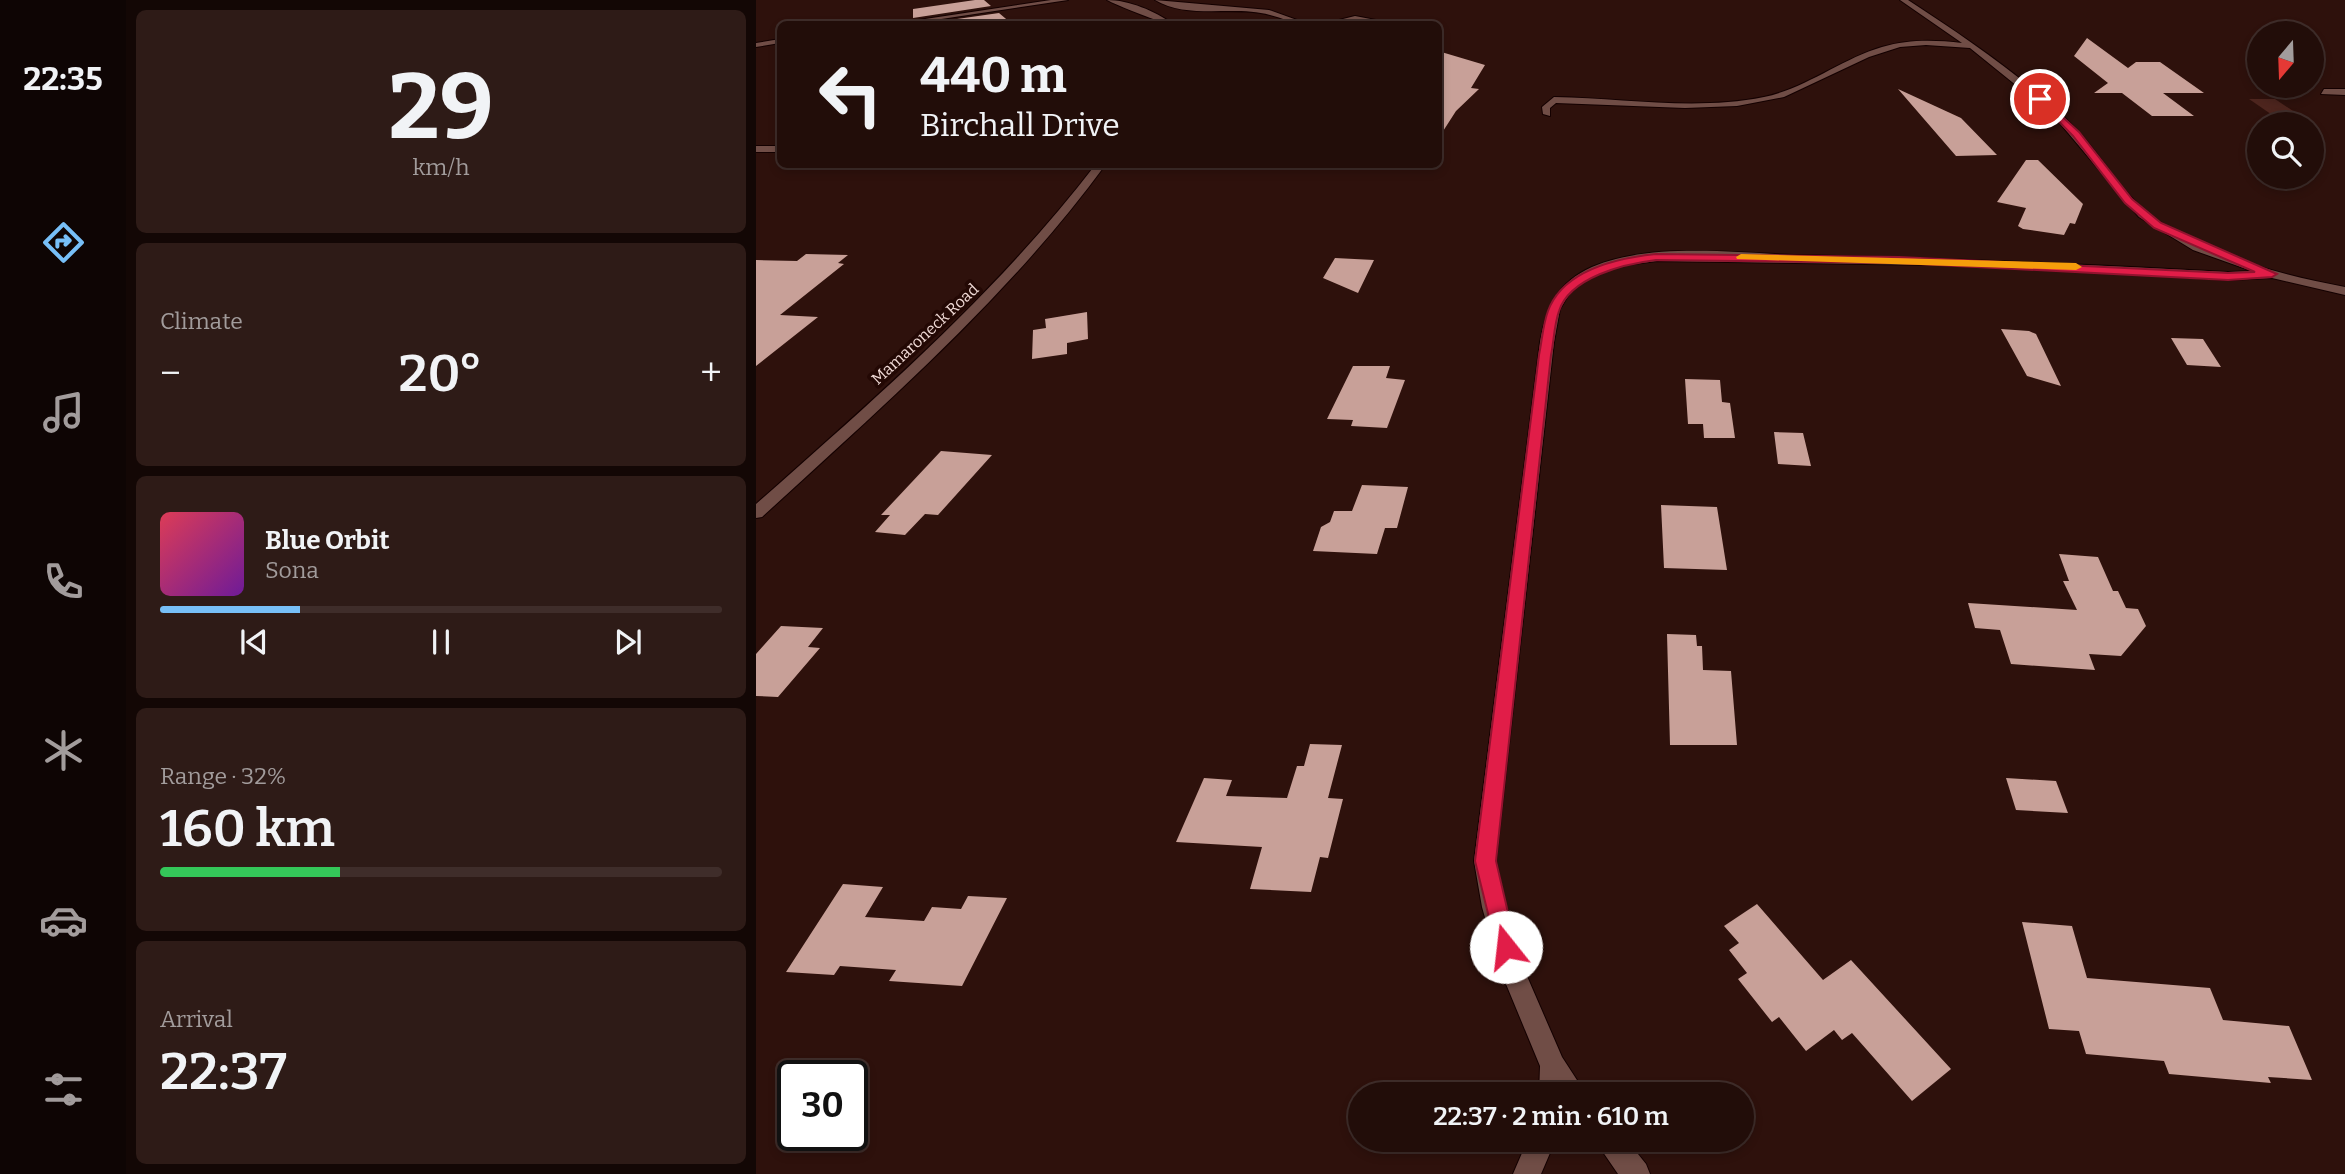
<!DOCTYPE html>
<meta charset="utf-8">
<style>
body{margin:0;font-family:Bitter,serif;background:#2e1b17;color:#f1f3f6;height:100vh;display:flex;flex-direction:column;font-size:26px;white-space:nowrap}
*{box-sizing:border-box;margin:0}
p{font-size:23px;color:#a29c9c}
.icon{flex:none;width:38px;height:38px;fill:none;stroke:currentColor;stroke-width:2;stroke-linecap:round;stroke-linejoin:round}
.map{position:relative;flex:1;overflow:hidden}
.drawer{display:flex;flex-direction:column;gap:10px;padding:10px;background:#130705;width:630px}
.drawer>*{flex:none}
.top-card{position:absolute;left:21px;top:21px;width:665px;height:147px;border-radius:10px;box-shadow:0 4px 10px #0003,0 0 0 2px #3f2d2a;background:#220d09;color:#f1f3f6;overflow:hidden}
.needle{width:46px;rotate:199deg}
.fabs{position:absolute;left:1491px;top:21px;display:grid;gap:14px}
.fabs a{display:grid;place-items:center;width:77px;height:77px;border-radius:50%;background:#220d09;box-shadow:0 4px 10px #0003,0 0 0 2px #3f2d2a;font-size:35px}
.speed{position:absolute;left:21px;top:1060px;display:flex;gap:14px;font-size:35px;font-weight:700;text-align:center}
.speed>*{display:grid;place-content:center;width:91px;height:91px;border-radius:50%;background:#220d09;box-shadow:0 4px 10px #0003,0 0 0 2px #3f2d2a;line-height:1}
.speed .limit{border:4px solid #111;border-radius:10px;background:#fff;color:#111}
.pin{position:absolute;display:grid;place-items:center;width:60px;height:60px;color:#fff;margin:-30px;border:4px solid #fff;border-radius:50%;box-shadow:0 2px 7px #0007}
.me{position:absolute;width:77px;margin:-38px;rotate:344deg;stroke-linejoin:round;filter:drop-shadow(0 0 5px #0008)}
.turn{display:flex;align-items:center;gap:24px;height:147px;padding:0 28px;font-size:32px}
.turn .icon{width:91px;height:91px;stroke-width:2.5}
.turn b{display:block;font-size:49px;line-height:60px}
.big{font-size:52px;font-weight:600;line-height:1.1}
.drawer .widget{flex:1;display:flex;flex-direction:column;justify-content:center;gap:10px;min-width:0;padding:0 24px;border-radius:10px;background:#2e1b17}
.drawer .dial{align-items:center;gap:0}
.dial b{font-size:91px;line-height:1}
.song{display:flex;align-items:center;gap:21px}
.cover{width:84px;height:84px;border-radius:10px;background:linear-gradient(135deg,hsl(350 70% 55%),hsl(280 70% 35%))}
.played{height:7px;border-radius:4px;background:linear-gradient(90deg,#77bff7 25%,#3f2d2a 25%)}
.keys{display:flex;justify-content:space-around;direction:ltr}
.heat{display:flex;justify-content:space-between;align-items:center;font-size:38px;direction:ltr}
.charge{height:10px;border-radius:5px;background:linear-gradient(90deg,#34c759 32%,#3f2d2a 0)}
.trip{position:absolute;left:592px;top:1082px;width:406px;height:70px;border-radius:35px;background:#220d09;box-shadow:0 4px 10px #0003,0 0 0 2px #3f2d2a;font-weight:600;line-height:70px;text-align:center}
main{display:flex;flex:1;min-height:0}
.menu{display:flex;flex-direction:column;width:126px;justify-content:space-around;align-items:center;background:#0e0504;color:#a29c9c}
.menu .icon{width:49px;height:49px}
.menu .on{color:#77bff7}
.menu b{font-size:32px;color:#f1f3f6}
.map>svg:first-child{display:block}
</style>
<main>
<nav class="menu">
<b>22:35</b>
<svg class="icon on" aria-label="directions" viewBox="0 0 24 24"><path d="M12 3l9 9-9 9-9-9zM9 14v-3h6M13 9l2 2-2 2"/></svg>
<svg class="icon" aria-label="music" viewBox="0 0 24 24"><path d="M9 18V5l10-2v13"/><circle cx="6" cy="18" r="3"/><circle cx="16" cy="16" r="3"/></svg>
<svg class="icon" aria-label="phone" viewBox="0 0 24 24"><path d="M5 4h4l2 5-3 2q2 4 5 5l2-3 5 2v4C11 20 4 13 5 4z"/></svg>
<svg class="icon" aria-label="climate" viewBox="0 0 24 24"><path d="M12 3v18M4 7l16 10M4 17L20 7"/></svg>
<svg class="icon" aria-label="car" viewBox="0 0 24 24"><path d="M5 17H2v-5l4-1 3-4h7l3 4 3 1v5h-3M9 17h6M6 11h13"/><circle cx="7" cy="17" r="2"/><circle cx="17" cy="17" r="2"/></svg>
<svg class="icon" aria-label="filters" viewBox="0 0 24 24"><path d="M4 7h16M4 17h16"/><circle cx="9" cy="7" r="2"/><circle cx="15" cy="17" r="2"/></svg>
</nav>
<section class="drawer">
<div class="widget dial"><b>29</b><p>km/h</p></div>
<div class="widget"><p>Climate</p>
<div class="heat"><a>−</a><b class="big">20°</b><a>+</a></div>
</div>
<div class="widget">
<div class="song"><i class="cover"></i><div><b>Blue Orbit</b><p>Sona</p></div></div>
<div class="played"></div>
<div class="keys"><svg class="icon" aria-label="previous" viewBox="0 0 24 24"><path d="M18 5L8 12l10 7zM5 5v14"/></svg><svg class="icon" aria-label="pause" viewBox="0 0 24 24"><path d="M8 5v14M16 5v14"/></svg><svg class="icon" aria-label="next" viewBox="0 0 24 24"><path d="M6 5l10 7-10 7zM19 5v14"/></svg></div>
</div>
<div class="widget"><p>Range · 32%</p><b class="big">160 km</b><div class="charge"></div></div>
<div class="widget"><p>Arrival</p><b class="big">22:37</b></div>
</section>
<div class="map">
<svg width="1589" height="1174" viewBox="0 0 1589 1174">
<rect width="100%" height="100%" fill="#2e110c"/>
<path fill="#4d251e" d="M1493,99H1519L1549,119H1522Z"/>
<path fill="#c8a098" d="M219,0H228L235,6L157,18V9Z
M243,13L256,24H166Z
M1331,38L1372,68L1380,62H1404L1448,93H1407L1438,116H1396L1366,93H1338L1352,83L1318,56Z
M682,51L729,65L715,88L723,89L700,111L682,139Z
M1142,89L1205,118L1241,155L1200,156Z
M1270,160H1282L1327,204L1319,224L1314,223L1308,235L1267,229L1262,226L1270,208L1241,202Z
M50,254L92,255L82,263L88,264L24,315L62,317L0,366V260L41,261Z
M579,258L618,260L602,293L567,278Z
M331,312L332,339L311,343V354L276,359L277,330L290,328L289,319Z
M1245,329L1273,331L1280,334L1305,386L1271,376Z
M1415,338L1447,339L1465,367L1431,365Z
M597,366H634L630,378L649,380L631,428L595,426L597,420L571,419Z
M929,379L964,380L966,402L974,403L979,438H948L947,424H932Z
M1018,432L1047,433L1055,466L1022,464Z
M185,451L236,455L182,515L169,514L149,535L119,532L134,515H125Z
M606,485L652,487L641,528H629L621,554L557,551L565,527L574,522L578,511H596Z
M905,505L961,507L971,570L908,568Z
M1303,554L1342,557L1357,591H1362L1370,608L1382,609L1390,626L1365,656L1333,654L1339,670L1255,664L1244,630L1219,628L1212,603L1321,610L1307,581H1313Z
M25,626L67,628L52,647L64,648L22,697L0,696V654Z
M911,634L940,635L941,646H946L947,670L975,671L981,745H914Z
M554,744L586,745L572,798L587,799L572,858L564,857L555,892L494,889L506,847L420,842L448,778L476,780L470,796L531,798L541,766H548Z
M1250,778L1300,781L1312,813L1260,810Z
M87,884L127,887L109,917L168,921L176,907L205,909L212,896L251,898L206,986L133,981L140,970L84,966L78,975L30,972Z
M1001,904L1067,980L1095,960L1195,1069L1156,1101L1096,1033L1086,1040L1078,1030L1050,1051L1023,1017L1016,1022L982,979L991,973L973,950L983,943L968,926Z
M1266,922L1316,926L1331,978L1454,988L1467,1020L1533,1026L1556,1080L1512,1077L1515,1083L1413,1074L1408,1061L1330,1054L1323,1031L1293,1029Z"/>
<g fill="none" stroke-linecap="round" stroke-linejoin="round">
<g stroke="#140000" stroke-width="2">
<path id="minor" d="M295,0H312L152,24H136Z
M351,0C373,0 399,11 417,24C409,25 360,5 351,0Z
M399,0L513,10L552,24C538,25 527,18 514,15C478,5 432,20 399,0Z
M1144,0H1152C1210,38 1267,76 1316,125C1347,156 1367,199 1405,223C1460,258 1526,275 1589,287V295L1516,278L1472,280L1250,266L901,261L862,266L827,281L813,294L804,309L798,342L740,861L750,907L767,967L806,1057L830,1094H783L784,1066L743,967L726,907L718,861L784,342C790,308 802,282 836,267C894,242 979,253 1041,255C1185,258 1328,264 1472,272L1496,271L1437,250L1383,217L1297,115L1214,48L1170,45L1144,47L1113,57L1028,97L981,106L929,108L800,103L794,108V116L787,114L786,107L798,97C867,98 939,111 1008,97C1051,88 1085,59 1126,47C1153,39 1179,40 1206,43Z
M599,16L625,21L622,24L599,20L567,24Z
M24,39V43L0,47V43Z
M1568,89H1589V95L1565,94Z
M0,146H24V152H0Z
M340,164H350C252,298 127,406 6,517L0,518V504C121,397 241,293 340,164Z
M772,1139H800L785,1174H757Z
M838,1139H870L890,1164L894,1174H862Z"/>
</g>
<use href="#minor" fill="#704d46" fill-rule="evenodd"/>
</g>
<path fill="#e11d48" stroke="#92132f" stroke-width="2" d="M1284,96L1323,132L1376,199L1405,223L1521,274L1516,277L1472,280L1143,263L900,260C868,264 814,277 803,311C798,325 798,341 795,355L740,861L760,947L757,954L750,957L742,954L719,861L783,355C786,341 787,324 792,311C807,270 862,258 900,254L1143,257L1472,273L1499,272L1398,228L1369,203L1317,136L1282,100Z"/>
<path fill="#f59e0b" d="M985,254L1320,263L1326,267L1320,270L981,259L980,257Z"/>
<g text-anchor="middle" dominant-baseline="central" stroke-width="7" stroke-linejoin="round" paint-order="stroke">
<g font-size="16" fill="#f1dbd7" stroke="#230804">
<text transform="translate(169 334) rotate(-43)">Mamaroneck Road</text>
</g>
</g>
</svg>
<div class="fabs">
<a><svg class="needle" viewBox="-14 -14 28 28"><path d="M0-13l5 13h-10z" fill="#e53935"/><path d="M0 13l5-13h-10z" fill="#a29c9c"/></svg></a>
<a><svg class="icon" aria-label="search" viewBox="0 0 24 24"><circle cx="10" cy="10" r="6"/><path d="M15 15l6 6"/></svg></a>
</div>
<div class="speed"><div class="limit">30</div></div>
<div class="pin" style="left:1284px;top:99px;background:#d93025"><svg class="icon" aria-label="arrive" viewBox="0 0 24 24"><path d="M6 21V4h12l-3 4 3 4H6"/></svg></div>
<svg class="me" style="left:750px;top:947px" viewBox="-20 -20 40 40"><circle r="19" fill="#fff"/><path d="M0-13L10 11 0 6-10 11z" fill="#e11d48"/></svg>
<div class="trip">22:37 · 2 min · 610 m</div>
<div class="top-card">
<div class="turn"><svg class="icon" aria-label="left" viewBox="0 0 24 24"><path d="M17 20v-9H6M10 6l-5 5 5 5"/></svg><div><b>440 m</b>Birchall Drive</div></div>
</div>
</div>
</main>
